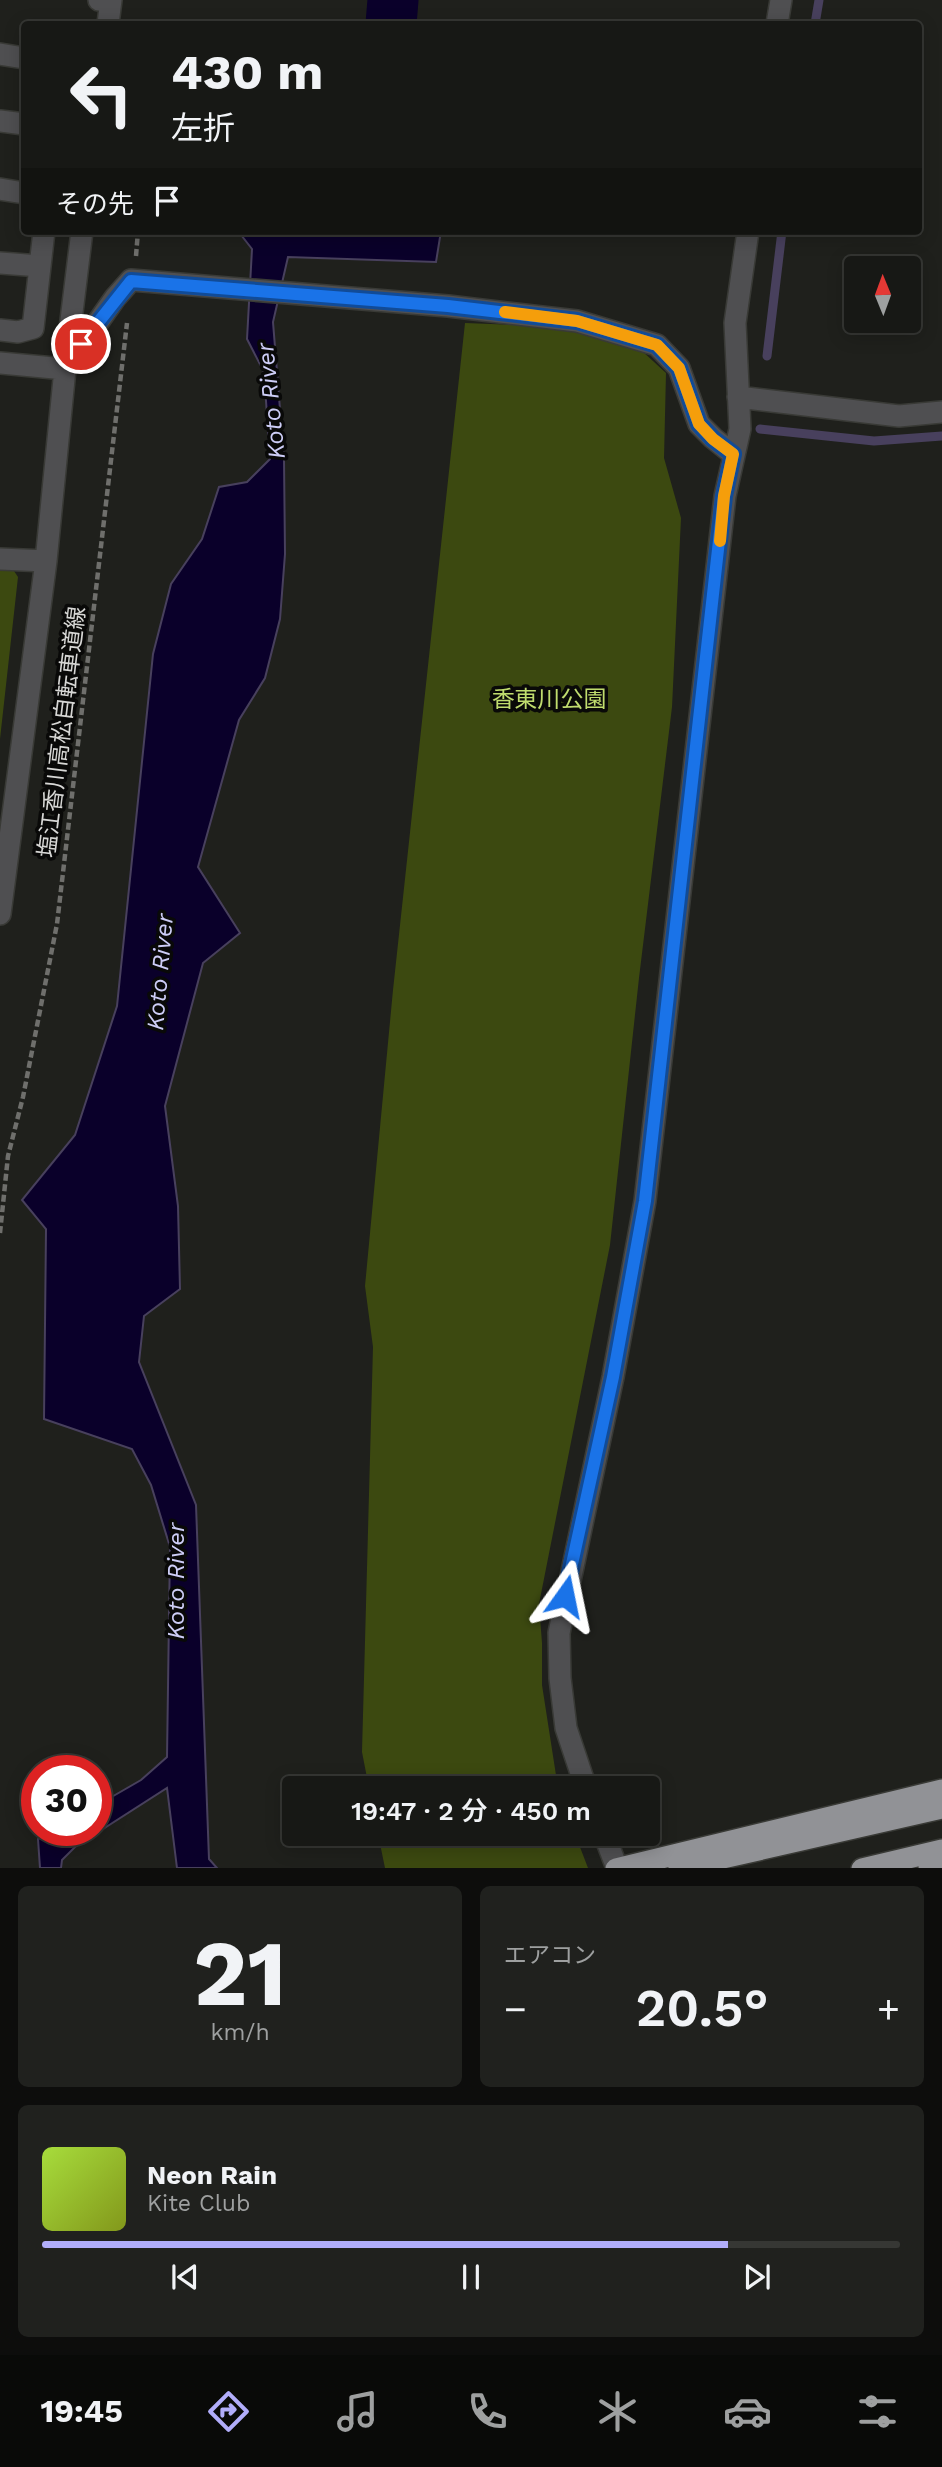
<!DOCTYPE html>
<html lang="ja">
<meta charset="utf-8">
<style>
body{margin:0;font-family:"Work Sans","Noto Sans JP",sans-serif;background:#20211e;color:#f1f3f6;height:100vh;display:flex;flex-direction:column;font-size:26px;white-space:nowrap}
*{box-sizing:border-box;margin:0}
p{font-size:23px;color:#9ea0a0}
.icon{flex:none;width:38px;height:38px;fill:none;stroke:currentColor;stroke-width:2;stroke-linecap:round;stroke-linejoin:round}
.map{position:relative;height:1868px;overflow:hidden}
.panel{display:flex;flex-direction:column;gap:18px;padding:18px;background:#0d0d0c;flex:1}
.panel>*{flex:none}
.top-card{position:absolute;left:21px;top:21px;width:901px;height:214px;border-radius:7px;box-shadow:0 4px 18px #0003,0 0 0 2px #363734;background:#171815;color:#f1f3f6;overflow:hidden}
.needle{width:46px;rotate:359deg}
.controls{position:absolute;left:844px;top:256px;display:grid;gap:14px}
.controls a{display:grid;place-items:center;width:77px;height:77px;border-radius:7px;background:#171815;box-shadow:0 4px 18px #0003,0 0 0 2px #363734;font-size:35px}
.speed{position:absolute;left:21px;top:1755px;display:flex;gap:14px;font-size:35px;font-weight:700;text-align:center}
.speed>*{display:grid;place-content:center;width:91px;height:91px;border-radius:50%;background:#171815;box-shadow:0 4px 18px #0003,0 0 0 2px #363734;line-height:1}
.speed .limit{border:10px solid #d22;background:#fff;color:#111}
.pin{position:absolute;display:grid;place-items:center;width:60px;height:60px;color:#fff;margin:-30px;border:4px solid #fff;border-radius:50%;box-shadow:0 2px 7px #0007}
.me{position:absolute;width:77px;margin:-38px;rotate:12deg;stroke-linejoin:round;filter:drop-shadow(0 0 5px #0008)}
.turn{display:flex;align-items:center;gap:24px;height:147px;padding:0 35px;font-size:32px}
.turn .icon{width:91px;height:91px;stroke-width:2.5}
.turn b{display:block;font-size:49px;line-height:60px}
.then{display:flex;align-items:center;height:66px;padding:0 35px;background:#0003;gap:14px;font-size:26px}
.big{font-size:52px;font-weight:600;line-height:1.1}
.panel .card{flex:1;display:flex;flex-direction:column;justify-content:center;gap:10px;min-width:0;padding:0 24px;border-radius:10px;background:#20211e}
.panel .dial{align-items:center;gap:0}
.dial b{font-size:91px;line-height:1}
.song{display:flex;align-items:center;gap:21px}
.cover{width:84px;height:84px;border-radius:10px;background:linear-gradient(135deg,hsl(80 70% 55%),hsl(70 70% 35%))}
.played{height:7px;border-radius:4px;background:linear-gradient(90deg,#b1adfa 80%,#363734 80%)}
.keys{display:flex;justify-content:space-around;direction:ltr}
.heat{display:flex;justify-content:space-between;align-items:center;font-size:38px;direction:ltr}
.panel .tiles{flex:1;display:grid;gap:18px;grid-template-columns:1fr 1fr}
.card:last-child{grid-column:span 2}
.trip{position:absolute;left:282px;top:1776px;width:378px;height:70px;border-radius:7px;background:#171815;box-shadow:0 4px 18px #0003,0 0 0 2px #363734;font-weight:600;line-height:70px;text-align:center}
.tabs{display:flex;height:112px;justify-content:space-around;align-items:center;background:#090a08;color:#9ea0a0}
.tabs .icon{width:49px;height:49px}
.tabs .current{color:#b1adfa}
.tabs b{font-size:32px;color:#f1f3f6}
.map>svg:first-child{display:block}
</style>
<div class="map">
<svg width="942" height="1869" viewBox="0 0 942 1869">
<rect width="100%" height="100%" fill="#1f201c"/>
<path fill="#3c4910" d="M465,323L544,326L599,336L641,350L666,373L664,458L681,518L672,707L639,978L610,1245L539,1604L542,1643V1685L558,1788H369L362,1752L373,1347L365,1286L393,990Z
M0,565H10L18,577L0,739Z
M378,1834H575L588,1868H385Z"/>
<path fill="#0a002a" stroke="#48405d" stroke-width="2" d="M238,231H441L436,262L288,257L273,322L284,459L285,554L280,619L265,678L239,720L198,867L240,933L203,963L165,1106L178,1206L180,1289L144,1316L139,1362L196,1505L209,1859L217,1868H177L167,1788L75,1847L62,1860L61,1868H40L38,1839L53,1831L96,1830V1806L141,1780L167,1757L170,1547L151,1485L132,1449L44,1419L46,1229L22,1200L75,1135L117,1006L153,654L171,584L202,539L219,487L247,482L270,459L264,372L247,339L252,249Z"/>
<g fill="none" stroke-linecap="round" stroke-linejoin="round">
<path stroke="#48405d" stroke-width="9" d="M815,24L819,0
M767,356L782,231
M760,429L874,441L942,436"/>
<path stroke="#0a002a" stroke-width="51" d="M391,24L393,0"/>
<g stroke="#393a36" stroke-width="24">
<path id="minor" d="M99,0H111L108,24
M777,24L781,0
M0,54L24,58
M0,121L24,124
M0,189L24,193
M0,263L40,266
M0,330L18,332L33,328L44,231
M0,363L65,369
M65,369L115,298L131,280L448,306L577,321L657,345L679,368L699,424L713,438L733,454
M738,397L899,416L942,412
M0,559L46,561
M0,914L46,561L65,369L82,231
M586,1788L566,1728L560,1678L559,1633L613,1377L645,1201L725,496L740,429L735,323L748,231
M604,1834L617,1868"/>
</g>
<g stroke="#393a36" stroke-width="24">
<path id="highway" d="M679,1868L942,1808
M616,1869L942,1790
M862,1869L942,1850
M929,1869L942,1866"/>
</g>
<path stroke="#6f6f6c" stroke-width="4.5" stroke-dasharray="7 3.5" stroke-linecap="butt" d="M136,256L138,231
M0,1233L8,1156L23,1097L57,924L127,323"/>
<use href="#minor" stroke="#4f4f51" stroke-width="21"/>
<use href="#highway" stroke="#919296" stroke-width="21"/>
</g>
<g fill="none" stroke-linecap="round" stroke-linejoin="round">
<g stroke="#114b97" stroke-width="18">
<path id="route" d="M81,344L131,281L448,306L577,321L657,345L679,368L699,424L713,439L733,454L724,496L645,1201L613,1377L565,1596"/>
</g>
<use href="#route" stroke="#1a73e8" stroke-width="12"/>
<path stroke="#f59e0b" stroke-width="12" d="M505,312L577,321L657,345L679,368L699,424L713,439L733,454L724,496L720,541"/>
</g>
<g text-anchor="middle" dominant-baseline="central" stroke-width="7" stroke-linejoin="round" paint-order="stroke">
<g font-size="23" fill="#c0dc6e" stroke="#090908">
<text x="549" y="699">香東川公園</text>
</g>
<g font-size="23" fill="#d7d7d5" stroke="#090908">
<text transform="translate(62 732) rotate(-83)">塩江香川高松自転車道線</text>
</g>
<g font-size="24" font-style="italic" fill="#cdcdf6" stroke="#090908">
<text transform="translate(271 401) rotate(-96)">Koto River</text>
<text transform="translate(160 972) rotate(-85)">Koto River</text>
<text transform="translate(176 1581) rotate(-90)">Koto River</text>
</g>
</g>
</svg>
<div class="controls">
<a><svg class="needle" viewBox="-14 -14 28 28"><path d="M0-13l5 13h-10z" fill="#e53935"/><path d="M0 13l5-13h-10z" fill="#9ea0a0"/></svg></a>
</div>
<div class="speed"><div class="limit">30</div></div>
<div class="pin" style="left:81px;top:344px;background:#d93025"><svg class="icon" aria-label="arrive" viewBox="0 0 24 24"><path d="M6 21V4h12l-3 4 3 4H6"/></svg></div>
<svg class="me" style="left:565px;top:1596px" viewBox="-20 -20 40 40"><path d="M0-17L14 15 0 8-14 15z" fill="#1a73e8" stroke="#fff" stroke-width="4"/></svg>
<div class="trip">19:47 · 2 分 · 450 m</div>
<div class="top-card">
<div class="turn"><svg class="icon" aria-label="left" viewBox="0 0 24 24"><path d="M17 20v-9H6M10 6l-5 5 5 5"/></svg><div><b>430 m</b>左折</div></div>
<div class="then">その先<svg class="icon" aria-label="arrive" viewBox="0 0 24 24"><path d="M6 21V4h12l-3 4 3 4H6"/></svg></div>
</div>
</div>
<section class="panel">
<div class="tiles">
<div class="card dial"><b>21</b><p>km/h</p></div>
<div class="card"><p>エアコン</p>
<div class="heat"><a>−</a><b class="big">20.5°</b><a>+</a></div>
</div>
<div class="card">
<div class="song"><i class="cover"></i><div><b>Neon Rain</b><p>Kite Club</p></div></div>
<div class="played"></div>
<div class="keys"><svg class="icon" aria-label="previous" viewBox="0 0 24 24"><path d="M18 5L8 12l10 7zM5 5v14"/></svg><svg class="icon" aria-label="pause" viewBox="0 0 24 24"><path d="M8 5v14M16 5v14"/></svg><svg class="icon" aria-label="next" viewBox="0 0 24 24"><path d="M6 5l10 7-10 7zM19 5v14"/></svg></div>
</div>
</div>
</section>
<nav class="tabs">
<b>19:45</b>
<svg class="icon current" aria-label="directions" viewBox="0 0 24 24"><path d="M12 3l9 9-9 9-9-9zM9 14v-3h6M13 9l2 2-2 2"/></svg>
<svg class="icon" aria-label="music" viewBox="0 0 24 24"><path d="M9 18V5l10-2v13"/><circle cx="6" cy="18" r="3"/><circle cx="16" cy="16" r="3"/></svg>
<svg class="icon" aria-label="phone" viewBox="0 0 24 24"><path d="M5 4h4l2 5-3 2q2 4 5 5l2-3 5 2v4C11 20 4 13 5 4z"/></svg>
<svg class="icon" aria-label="climate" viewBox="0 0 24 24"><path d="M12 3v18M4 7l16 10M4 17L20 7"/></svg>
<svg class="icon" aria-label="car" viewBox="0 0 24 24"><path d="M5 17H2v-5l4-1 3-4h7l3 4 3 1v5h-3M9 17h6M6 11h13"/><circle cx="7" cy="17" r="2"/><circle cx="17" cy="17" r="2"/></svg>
<svg class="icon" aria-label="filters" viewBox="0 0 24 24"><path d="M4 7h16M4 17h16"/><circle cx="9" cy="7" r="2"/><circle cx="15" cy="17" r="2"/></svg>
</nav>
